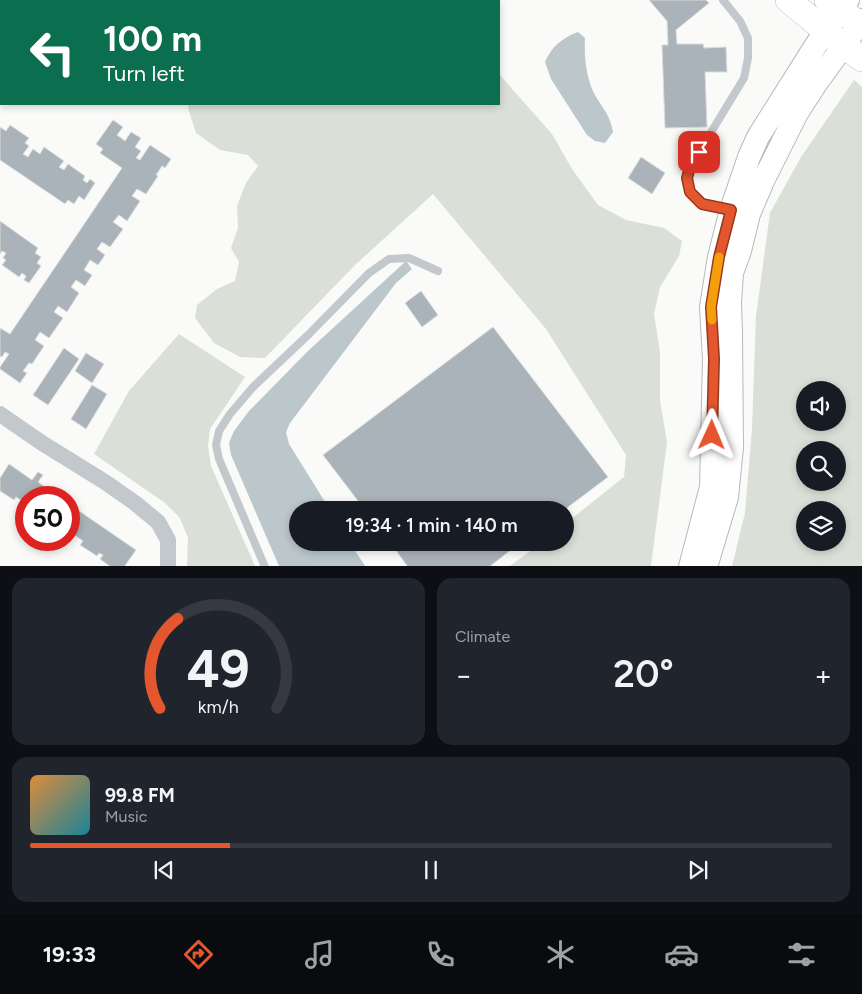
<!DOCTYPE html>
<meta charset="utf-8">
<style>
body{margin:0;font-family:Figtree,sans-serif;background:#20242c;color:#f1f3f6;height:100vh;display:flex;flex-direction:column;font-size:19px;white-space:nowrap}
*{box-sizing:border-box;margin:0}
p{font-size:16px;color:#9ea1a6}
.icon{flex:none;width:28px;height:28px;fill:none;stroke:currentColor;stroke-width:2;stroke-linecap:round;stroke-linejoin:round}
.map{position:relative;height:566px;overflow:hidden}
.side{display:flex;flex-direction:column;gap:12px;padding:12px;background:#0d0f14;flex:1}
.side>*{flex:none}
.banner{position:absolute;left:0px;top:0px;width:500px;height:105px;box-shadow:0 2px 8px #0003;background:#0b6e4f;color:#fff;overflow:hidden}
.controls{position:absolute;left:796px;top:381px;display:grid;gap:10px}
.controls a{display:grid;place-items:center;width:50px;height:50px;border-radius:50%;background:#171b24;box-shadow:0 2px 8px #0003;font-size:25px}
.speed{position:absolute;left:15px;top:486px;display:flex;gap:10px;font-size:25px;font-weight:700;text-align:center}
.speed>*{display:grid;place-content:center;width:65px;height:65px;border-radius:50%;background:#171b24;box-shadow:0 2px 8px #0003;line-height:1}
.speed .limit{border:8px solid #d22;background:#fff;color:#111}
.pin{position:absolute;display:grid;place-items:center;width:42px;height:42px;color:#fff;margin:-21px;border-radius:10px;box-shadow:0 2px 8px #0006}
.me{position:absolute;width:55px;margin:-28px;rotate:1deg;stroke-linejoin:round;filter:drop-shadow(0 0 4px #0008)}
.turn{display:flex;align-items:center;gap:18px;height:105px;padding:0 20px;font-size:22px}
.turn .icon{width:65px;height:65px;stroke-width:2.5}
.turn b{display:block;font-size:35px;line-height:42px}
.big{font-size:38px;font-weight:600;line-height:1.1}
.side .card{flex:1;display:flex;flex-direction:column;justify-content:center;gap:8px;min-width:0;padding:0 18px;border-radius:15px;background:#20242c}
.side .dial{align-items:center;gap:0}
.dial svg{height:130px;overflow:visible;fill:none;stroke:#363941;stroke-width:7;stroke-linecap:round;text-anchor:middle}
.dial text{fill:#f1f3f6;stroke:none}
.song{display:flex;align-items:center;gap:15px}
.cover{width:60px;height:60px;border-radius:8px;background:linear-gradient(135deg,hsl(30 70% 55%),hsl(190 70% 35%))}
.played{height:5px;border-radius:2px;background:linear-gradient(90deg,#e4572e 25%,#363941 25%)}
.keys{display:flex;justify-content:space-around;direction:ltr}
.heat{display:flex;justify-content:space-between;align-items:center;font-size:28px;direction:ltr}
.side .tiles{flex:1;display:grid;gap:12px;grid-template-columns:1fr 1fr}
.card:last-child{grid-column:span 2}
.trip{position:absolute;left:289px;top:501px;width:285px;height:50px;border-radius:25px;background:#171b24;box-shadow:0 2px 8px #0003;font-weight:600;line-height:50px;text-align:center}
.menu{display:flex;height:80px;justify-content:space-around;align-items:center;background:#090b0e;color:#9ea1a6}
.menu .icon{width:35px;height:35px}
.menu .selected{color:#e4572e}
.menu b{font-size:22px;color:#f1f3f6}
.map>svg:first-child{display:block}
</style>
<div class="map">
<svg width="862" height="567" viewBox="0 0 862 567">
<rect width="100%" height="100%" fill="#fafaf8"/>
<path fill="#dadfd7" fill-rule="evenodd" d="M215,0H417L418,1H215Z
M499,74L552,134L572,169L598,205L626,220L664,228L682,241L679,256L660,287L654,314L660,352V401L667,442L651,566H510L541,543L565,542V524L624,477L626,455L546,329L433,194L354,266L265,358L240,357L214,343L195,318L197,305L217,289L235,281L239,262L231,248L238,228L237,206L246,183L258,166L248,155L220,150L196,133L188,108L189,104H499Z
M854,80L862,87V566H732L745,513L752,429L756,316L770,213L801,157ZM805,390H838V422H805ZM805,450H838V482H805ZM805,510H838V542H805Z
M179,334L245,377L210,429L208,446L211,466L255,566H187L188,538L180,518L165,503L94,454L129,391Z"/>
<path fill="#bbc7cb" d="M578,32L585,38C584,58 586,79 596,97C604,110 610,115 613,132L605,143L595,141L587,135L551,79L545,62C552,46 562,38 578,32Z
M406,261L412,269L396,283L290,423L286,432L289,444L330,510H298V542L350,543L365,566H279L231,455L229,443L234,431L249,411L308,351Z"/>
<path fill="#aab3b9" stroke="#dcdcda" d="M74,0H104V1H75Z
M649,0H706L709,3L676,30L677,44H703L704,48L726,47L727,72H705L707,127L665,128L662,45H668L667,21Z
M0,15L1,16V53H0Z
M113,120L123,127L117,135L125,141L131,132L141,138L135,147L141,151L136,158L140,160L150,145L171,159L165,168L162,166L156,175L158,176L146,194L137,189L132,196L140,201L127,221L119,215L113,222L123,229L110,247L102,242L97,249L105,255L98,265L90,260L84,270L92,275L85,286L76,280L71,287L79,293L67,312L58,306L54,312L63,318L49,338L40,332L35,340L44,346L32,364L29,363L23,371L27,373L20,383L0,369V367L9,354L5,352L2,357L0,356V328L10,334L122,168L100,153L103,149L96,144Z
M10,125L29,138L25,143L29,146L23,154L28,157L33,149L40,154L44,147L64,161L59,167L64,170L68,164L85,176L83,180L87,183L90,179L95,183L84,200L79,196L74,204L68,200L65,204L0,160V127L6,131Z
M641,157L665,173L652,194L628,178Z
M0,221L38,248L35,253L41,257L37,263L41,266L29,283L24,280L26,276L22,273L19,277L2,265L6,260L3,258L6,253L2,251L0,254Z
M421,291L438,315L422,327L405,303Z
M493,327L608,477L564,510H365L323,455Z
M64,348L79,359L48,405L33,395Z
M86,353L104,364L92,383L75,371Z
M92,385L107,394L86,429L71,419Z
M9,464L32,480L38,472L43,475L38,482L60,498H26V503L16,497L14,500L0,491V478Z
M69,504L136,550L124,567H111L100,559L103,555L99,553L97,556L80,545L83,541L69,531Z
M390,542H521L489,567H408Z"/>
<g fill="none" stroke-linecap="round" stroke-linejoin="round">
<g stroke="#b3babf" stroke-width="24">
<path id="secondary" d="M690,567L711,487L714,359L711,307L719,257L731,210L749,157L758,137L816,45L848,0
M706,567L727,497L732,447L731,334L730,303L732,273L740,251L749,214L763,181L797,113L815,85L862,20"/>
</g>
<g stroke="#b5babe" stroke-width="26">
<path id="primary" d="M788,0L844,46L862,59
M827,0L862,26"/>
</g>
<path stroke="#c3c8cc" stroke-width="8" d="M723,0L740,21L748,38V58L744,78L690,167L687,178L690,192L703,204L729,210
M265,567L219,459L216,445L219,431L230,414L253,387L308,335L369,273L389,259L409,258L438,271"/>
<path stroke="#c3c8cc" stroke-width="16" d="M0,414L42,443L105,482L135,503L158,522L168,540V567"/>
<use href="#secondary" stroke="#fff" stroke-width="22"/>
<use href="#primary" stroke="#fff" stroke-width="25"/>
</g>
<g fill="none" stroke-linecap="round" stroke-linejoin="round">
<g stroke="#94391e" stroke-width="12">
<path id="route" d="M699,152L690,167L687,178L690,192L702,204L731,210L719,257L711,307L714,359L712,435"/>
</g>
<use href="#route" stroke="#e4572e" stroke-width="9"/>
<path stroke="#f59e0b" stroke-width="9" d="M712,320L711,307L719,257"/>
</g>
</svg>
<div class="controls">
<a><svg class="icon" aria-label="sound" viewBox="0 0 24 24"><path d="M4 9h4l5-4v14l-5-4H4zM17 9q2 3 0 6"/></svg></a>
<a><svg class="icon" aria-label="search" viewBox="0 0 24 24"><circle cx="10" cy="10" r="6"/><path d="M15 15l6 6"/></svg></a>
<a><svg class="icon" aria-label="layers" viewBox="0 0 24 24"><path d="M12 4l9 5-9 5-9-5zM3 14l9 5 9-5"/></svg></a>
</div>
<div class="speed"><div class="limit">50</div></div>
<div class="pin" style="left:699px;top:152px;background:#d93025"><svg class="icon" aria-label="arrive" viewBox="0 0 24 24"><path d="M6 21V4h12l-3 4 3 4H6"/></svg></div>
<svg class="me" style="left:712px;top:435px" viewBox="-20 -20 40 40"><path d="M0-17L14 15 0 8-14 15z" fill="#e4572e" stroke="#fff" stroke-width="4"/></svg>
<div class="trip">19:34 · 1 min · 140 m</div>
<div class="banner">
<div class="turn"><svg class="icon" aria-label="left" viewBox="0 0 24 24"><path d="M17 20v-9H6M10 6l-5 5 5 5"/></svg><div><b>100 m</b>Turn left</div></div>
</div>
</div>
<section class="side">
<div class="tiles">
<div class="card dial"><svg viewBox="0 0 100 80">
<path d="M14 69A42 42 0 1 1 86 69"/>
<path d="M14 69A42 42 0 0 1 25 14" stroke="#e4572e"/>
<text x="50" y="56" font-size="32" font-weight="700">49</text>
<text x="50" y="72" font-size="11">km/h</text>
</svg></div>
<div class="card"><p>Climate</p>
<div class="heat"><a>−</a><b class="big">20°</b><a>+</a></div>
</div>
<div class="card">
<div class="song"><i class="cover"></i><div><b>99.8 FM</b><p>Music</p></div></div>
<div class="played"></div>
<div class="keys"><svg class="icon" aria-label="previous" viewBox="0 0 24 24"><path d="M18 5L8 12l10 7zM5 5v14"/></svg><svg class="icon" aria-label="pause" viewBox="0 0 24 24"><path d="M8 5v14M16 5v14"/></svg><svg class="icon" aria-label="next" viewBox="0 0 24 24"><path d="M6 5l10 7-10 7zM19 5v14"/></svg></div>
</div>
</div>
</section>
<nav class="menu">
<b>19:33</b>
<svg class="icon selected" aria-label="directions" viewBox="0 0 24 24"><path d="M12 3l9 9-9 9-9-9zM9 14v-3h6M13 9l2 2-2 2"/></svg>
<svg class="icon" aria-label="music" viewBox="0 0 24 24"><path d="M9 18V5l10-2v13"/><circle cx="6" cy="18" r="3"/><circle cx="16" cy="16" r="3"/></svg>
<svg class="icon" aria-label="phone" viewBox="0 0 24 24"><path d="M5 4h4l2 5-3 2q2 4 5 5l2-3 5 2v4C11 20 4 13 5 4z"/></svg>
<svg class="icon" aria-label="climate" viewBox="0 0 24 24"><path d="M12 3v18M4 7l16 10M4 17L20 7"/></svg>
<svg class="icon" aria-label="car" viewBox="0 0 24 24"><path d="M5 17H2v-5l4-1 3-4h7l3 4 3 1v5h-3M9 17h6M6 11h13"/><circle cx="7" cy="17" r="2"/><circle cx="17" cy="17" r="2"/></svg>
<svg class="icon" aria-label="filters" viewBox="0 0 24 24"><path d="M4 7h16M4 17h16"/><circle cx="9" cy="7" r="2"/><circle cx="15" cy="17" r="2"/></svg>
</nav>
